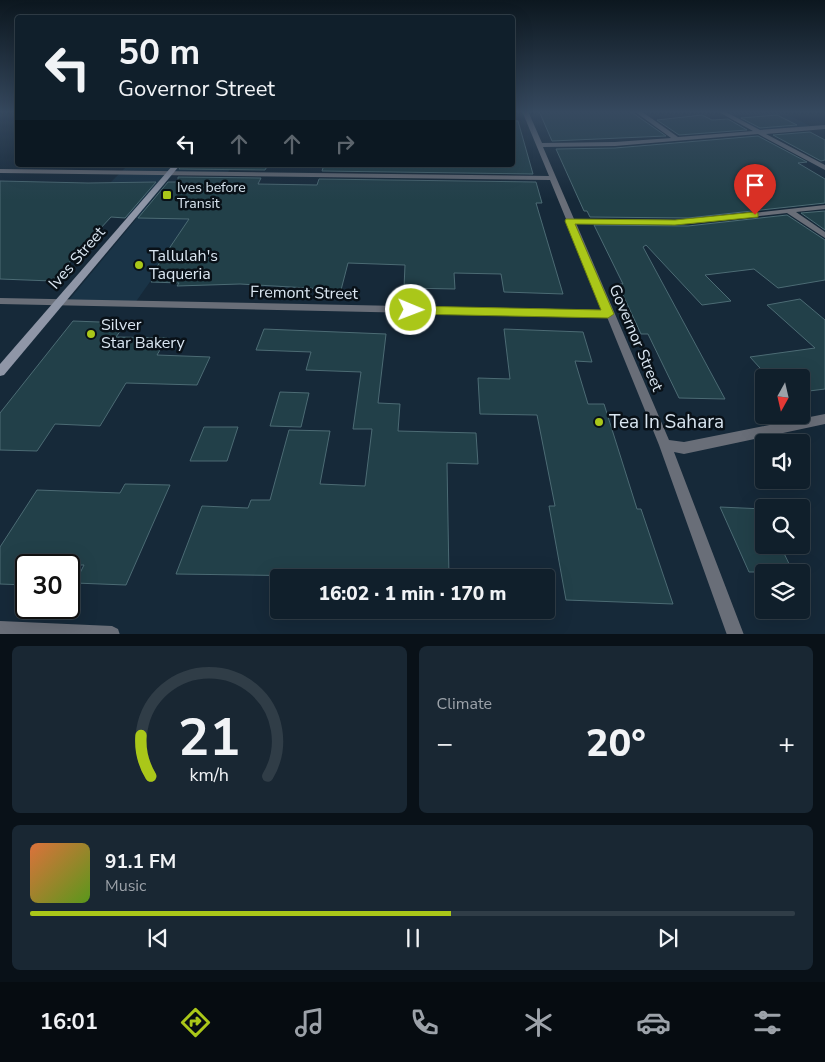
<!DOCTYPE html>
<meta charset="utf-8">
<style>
body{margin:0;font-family:"Nunito Sans",sans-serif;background:#192733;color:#f1f3f6;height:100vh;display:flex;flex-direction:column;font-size:19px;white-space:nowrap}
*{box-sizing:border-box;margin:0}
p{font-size:16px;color:#9ca2a9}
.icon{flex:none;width:28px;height:28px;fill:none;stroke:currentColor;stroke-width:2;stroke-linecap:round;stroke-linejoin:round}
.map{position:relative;height:634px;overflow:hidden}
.sheet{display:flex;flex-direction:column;gap:12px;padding:12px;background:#091118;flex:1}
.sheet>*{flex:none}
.banner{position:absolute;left:15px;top:15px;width:500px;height:152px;border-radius:5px;box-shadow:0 5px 20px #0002,0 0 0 1px #303d47;background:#101f2b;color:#f1f3f6;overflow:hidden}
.needle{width:32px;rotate:188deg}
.controls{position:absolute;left:755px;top:369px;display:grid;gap:10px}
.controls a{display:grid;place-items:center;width:55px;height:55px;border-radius:5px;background:#101f2b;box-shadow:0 5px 20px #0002,0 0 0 1px #303d47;font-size:25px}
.speed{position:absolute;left:15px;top:554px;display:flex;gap:10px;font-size:25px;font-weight:700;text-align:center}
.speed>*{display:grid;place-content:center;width:65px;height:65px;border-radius:50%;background:#101f2b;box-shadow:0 5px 20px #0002,0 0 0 1px #303d47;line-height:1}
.speed .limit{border:2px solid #111;border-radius:8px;background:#fff;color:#111}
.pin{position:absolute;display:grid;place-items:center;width:42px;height:42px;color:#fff;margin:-51px -21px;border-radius:50% 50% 50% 0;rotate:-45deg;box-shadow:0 0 5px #0007}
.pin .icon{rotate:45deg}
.me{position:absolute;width:55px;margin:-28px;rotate:91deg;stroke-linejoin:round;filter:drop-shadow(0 0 4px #0008)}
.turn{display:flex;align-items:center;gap:18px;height:105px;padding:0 20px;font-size:22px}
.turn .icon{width:65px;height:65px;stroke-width:2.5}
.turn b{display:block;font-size:35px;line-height:42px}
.lanes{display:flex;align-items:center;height:48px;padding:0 20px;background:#0003;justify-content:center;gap:25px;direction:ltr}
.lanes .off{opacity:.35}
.big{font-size:38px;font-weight:800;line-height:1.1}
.sheet .card{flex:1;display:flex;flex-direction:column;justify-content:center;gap:8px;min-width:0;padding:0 18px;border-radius:8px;background:#192733}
.sheet .dial{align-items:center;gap:0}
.dial svg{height:130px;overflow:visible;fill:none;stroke:#303d47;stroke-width:7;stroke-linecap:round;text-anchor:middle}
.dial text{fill:#f1f3f6;stroke:none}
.song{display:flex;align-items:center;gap:15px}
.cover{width:60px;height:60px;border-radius:8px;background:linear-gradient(135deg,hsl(20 70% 55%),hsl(90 70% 35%))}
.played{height:5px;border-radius:2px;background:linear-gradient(90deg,#aac719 55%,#303d47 55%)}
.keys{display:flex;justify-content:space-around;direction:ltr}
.heat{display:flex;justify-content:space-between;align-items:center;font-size:28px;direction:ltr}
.sheet .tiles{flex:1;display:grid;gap:12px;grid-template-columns:1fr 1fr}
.card:last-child{grid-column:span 2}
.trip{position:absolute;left:270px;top:569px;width:285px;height:50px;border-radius:5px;background:#101f2b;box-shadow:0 5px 20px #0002,0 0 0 1px #303d47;font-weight:800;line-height:50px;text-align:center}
.menu{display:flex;height:80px;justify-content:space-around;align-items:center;background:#060c11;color:#9ca2a9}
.menu .icon{width:35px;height:35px}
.menu .on{color:#aac719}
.menu b{font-size:22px;color:#f1f3f6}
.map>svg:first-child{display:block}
</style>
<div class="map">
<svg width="825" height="635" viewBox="0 0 825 635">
<rect width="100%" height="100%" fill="#162939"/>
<path fill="#1a3447" d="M722,111H781L810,126L759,132Z
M128,165H233L226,175L173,174L147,206L202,208L135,303L69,300L137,218L78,215Z"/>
<path fill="#224049" stroke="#4c6b74" d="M539,111H630L666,136L552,141Z
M702,115L712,120L728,119L747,130L679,135L657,120Z
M777,115L797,125L760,128L741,118Z
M512,121H518L533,174L322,171L324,165H512Z
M810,132L825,140V160L821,161L773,135Z
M758,136L807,162L798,163L825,179V203L688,218L590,217L587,211H584L556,149L615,148Z
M182,165H268L265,170L179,169Z
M178,177L261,178L258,184L317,185L319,179L536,182L542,203H536L563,294L504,292L501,274L454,273L455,289L404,288L405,265L348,263L341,290L240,284L177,286L179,283L151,282L157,274H152L189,219L138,218L168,182H178Z
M0,181L88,183L156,182L125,218L111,217L52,281L0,279Z
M825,211V230L801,213Z
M787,215L825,240V280L778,288L754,269L705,275L731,301L702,305L646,245L643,247L725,399L679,398L648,334H641L618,284H623L594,225L688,226Z
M800,299L825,320V389L801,392V378H769L750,357L815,348L767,305Z
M73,321L126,323L116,337L167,338L157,355L210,357L197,385L126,383L100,426L55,424L37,451L0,450V413Z
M264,329L386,334L378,403L400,404L398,431L476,433L478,464L447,463L449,578L176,574L202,506L248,508L251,500H270L289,430L330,431L320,484L365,486L372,429H353L361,372L306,370L311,352L256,350Z
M504,329L583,332L592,362L575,361L588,404H604L637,509H641L673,604L566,600L549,506H555L537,415L480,414L478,378L510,379Z
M280,392L309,393L301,427L270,426Z
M204,427H238L227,461H190Z
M125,484L170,485L126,585L75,583L84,565H26V585L0,584V547L37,490L120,493Z
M720,507L764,509V545H780L793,572H749Z"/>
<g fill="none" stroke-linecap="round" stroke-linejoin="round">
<path fill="#696e78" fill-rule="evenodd" d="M522,111H528L542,143L615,142L671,138L634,111H641L678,137L753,131L717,111H724L760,130L825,125V129L766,134L825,165V170L758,134L615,146L543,147L574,219L688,220L825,205V209L796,212L825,232V238L787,213L688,224L576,223L669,440L684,442L825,414V424L684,454L674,452L744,635H727L659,445L607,317L0,304V298L604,310L568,223L565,221L566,219L550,180L0,173V169L549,176Z
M0,621L112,626L118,629L120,635H0Z"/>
<path fill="#8f96a7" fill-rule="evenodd" d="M173,165H180L4,375L0,376V364Z"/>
</g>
<linearGradient id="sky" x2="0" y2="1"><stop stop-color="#0c171f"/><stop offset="0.56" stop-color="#36495f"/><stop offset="1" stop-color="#36495f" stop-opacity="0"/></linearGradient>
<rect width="825" height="200" fill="url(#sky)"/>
<path fill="#aac719" stroke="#6e8110" d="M755,212L758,213V217L675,225L575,224L614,314L608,318L411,314L406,310L411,306L601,310L565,221L566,219L675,220Z"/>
<g fill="#aac719" stroke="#091118" stroke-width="2">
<rect x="162" y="190" width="10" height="10" rx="2.5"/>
<circle cx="139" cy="265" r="5"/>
<circle cx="91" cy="334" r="5"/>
<circle cx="599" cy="422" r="5"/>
</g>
<g text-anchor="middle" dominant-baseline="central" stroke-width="5" stroke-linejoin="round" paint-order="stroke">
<g font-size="14" fill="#dae6f1" stroke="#091118" text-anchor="start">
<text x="177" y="187">Ives before<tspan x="177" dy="16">Transit</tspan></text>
</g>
<g font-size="16" fill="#dae6f1" stroke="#091118" text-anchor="start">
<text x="149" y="256">Tallulah's<tspan x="149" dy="18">Taqueria</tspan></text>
<text x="101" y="325">Silver<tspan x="101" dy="18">Star Bakery</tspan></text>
</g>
<g font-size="16" fill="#dae6f1" stroke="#091118">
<text transform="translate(77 258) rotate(-49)">Ives Street</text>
<text transform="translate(304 293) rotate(1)">Fremont Street</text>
<text transform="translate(636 338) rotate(67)">Governor Street</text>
</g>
<g font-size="19" fill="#dae6f1" stroke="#091118" text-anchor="start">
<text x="609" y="422">Tea In Sahara</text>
</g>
</g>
</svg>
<div class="controls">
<a><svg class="needle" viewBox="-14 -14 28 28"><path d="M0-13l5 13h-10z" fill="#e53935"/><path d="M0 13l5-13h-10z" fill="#9ca2a9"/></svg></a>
<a><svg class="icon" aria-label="sound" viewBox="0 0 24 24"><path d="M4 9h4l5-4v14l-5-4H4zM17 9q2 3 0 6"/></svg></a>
<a><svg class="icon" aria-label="search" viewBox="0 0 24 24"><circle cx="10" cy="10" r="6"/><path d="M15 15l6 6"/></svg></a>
<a><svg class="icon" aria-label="layers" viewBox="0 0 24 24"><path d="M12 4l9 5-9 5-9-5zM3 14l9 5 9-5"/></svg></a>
</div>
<div class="speed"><div class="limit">30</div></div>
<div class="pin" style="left:755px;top:215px;background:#d93025"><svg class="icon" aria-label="arrive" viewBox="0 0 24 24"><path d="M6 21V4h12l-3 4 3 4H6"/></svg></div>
<svg class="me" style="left:411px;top:310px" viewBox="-20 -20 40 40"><circle r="17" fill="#aac719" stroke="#fff" stroke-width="3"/><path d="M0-11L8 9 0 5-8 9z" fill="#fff"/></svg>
<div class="trip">16:02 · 1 min · 170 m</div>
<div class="banner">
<div class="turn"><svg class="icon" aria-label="left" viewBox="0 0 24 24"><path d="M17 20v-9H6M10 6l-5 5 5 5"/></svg><div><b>50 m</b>Governor Street</div></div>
<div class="lanes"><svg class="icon" aria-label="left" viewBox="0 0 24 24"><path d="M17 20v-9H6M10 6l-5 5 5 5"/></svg><svg class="icon off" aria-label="ahead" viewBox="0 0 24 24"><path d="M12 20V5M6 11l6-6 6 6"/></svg><svg class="icon off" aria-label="ahead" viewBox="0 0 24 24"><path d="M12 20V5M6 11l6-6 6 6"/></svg><svg class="icon off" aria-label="right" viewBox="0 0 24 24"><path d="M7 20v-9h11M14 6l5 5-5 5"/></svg></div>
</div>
</div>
<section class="sheet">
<div class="tiles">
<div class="card dial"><svg viewBox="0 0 100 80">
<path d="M14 69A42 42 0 1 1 86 69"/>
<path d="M14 69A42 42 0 0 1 8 44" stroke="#aac719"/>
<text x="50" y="56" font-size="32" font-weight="700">21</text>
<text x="50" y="72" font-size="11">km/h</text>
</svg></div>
<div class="card"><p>Climate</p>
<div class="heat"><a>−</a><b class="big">20°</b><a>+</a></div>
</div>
<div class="card">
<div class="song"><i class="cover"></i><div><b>91.1 FM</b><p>Music</p></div></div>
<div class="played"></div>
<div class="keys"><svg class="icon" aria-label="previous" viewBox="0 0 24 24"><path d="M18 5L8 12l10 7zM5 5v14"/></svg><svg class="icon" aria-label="pause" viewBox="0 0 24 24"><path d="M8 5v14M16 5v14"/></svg><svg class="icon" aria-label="next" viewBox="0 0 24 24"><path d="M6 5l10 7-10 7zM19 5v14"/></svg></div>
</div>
</div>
</section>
<nav class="menu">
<b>16:01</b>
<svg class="icon on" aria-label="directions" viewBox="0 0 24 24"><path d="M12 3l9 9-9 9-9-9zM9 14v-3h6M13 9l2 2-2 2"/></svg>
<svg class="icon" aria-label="music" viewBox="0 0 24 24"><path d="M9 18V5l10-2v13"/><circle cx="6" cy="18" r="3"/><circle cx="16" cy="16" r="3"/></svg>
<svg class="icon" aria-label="phone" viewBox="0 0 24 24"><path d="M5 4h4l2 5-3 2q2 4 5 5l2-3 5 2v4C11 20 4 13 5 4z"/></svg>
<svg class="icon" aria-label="climate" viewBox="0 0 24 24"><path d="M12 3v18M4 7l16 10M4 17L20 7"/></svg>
<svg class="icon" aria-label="car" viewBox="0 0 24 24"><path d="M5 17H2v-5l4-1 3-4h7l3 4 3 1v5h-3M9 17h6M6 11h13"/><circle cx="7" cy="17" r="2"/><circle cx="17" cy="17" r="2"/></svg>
<svg class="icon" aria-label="filters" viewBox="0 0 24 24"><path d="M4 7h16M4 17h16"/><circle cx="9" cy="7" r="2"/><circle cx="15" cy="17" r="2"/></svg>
</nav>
